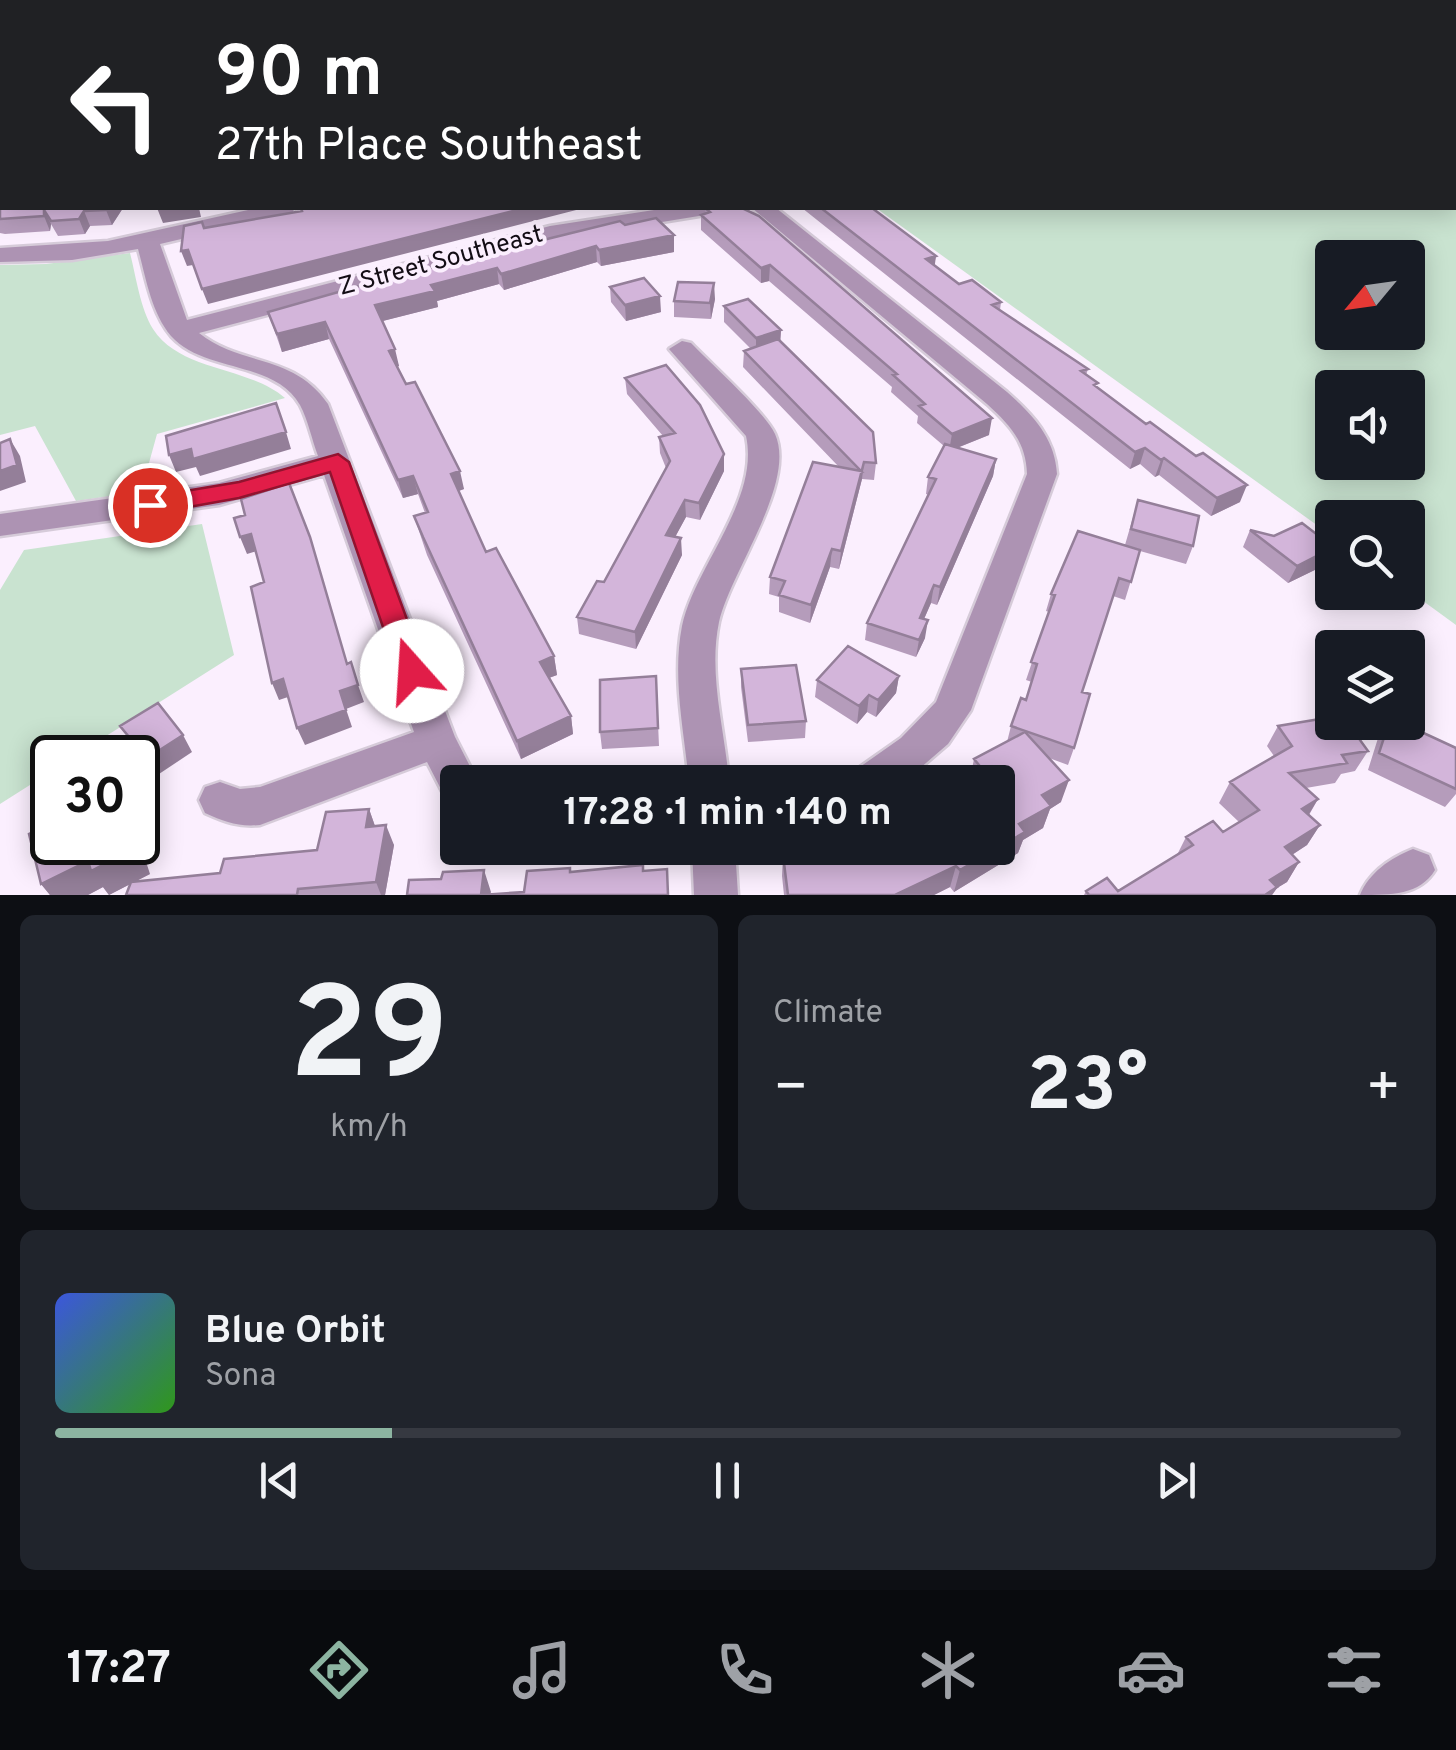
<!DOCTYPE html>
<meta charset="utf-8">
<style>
body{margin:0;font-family:Overpass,sans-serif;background:#20242c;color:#f1f3f6;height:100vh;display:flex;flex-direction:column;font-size:38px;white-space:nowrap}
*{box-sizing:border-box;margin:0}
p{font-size:32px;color:#9ea1a6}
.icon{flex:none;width:55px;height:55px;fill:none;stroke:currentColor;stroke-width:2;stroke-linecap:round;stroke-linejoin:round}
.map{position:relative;height:895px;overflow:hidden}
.panel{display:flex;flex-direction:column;gap:20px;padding:20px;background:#0d0f14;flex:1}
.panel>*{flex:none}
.guide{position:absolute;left:0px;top:0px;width:1458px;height:210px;box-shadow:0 5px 25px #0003;background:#202124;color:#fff;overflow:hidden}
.needle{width:65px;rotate:241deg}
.fabs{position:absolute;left:1315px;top:240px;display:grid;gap:20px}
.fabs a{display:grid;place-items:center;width:110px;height:110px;border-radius:10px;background:#171b24;box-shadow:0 5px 25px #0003;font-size:50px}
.speed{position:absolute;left:30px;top:735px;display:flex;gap:20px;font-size:50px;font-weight:700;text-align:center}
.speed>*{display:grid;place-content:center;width:130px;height:130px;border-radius:50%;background:#171b24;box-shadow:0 5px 25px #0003;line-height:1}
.speed .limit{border:5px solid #111;border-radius:15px;background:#fff;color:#111}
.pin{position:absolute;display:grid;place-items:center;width:85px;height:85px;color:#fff;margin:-42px;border:5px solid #fff;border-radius:50%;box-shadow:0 2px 10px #0007}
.me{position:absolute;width:110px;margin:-55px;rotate:341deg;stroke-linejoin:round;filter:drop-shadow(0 0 8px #0008)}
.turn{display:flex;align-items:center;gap:35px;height:210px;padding:0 50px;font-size:45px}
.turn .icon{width:130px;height:130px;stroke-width:2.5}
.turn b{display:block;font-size:70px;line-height:85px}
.big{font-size:75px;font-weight:700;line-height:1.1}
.panel .card{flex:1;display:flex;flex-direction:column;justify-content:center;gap:15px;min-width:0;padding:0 35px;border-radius:15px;background:#20242c}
.panel .dial{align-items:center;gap:0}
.dial b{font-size:130px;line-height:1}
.song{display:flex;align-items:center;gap:30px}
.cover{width:120px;height:120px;border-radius:15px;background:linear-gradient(135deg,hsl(230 70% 55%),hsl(110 70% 35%))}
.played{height:10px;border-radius:5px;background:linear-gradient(90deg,#8cb4a1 25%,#363941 25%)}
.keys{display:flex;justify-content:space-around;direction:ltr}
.heat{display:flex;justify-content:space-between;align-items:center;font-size:55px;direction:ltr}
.panel .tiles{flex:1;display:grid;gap:20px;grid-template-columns:1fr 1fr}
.card:last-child{grid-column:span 2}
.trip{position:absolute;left:440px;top:765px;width:575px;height:100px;border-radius:10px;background:#171b24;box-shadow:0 5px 25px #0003;font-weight:700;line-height:100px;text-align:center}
.menu{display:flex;height:160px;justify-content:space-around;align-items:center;background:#090b0e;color:#9ea1a6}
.menu .icon{width:70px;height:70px}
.menu .active{color:#8cb4a1}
.menu b{font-size:45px;color:#f1f3f6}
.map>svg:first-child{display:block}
</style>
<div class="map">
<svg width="1456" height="895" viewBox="0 0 1456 895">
<rect width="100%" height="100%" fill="#fbeffe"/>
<path fill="#c9e3d0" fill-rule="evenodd" d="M762,0H1456V64L1455,2Z
M1456,90V625L1408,590V518H1332V536L876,208H1455ZM1332,258H1408V332H1332ZM1332,388H1408V462H1332Z
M130,253C136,276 140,308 153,329C181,372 248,366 285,398L157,434L141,492L76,501L35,426L0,435V265L46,264Z
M202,524L234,655L73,757L52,758V771L0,804V590L24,550Z"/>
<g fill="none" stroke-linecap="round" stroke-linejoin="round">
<g stroke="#d6cbd9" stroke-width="5">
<path id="minor" d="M257,208H295L292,213L160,244L187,320L550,226L667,208H716L705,215L551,240L199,333C241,367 293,353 328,404L455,737L478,782H458V800L444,795L427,762L260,825C238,827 225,822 205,813L199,800L205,787L220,782L240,789L260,787L414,732L324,475L219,505L0,536V514L219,483L318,456C312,440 308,420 300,405C274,360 204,373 171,336C151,312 146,278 138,249L72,260L0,262V248L108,241Z
M752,208H776L1007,392C1033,415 1055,438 1057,474L971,710L948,744L904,782H851L857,769L901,738L936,702L1027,474C1026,442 1010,425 987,404Z
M682,341L691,343C711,364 764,411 775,434C797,483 730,572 719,622C708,675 725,730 729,782H689C684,731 672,677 682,626C695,566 760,500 746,436L669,349Z
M692,848H735L738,895H694Z
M1413,849L1429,855L1435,870C1420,895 1391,895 1360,895C1369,873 1390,858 1413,849Z"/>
</g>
<use href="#minor" fill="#ad93b3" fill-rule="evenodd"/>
</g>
<path fill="#b59cbb" d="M0,202L40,208H123L112,225L90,226L85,234L58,236L51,224L50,231L5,234L0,233Z
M705,208L989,435L957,448L996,459L993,476L937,605L931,603L924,619L925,638L916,657L865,640L867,623L929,495L926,494L928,477L944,446L917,423L918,416L891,392L892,387L769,281L761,283L701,230V215L705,214Z
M802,208H872L936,256L934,265L959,284L1001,302L1000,310L1088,369L1086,375L1097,387L1240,502L1211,516L1159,475L1155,477L1140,464L1130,469Z
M625,225L674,235V252L601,266L597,262L504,290L499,284L437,301L438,307L382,321L399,366L397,367L464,489L459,491L486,552L554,656L557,675L549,678L571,716L573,734L521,759L427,555L414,516L425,513L418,494L403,498L329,339L282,352L268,312Z
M610,287L661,312L626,321L611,302Z
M715,299L711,319L674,317V301Z
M724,306L781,330L780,341L876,463L874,480L862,479L839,569L830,567L810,623L779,612V597L769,594L770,577L839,467L743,367L744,351L750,348L724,322Z
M625,378L724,454V471L700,520L686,517L675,537L682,555L636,649L579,634L577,617L604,582L666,468L660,453L659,437L663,436L627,394Z
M1138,500L1193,546L1186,564L1140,551L1125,600L1113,596L1082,692L1074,748L1068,765L1049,758L1061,802L1050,809L1043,828L1023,840L1018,853L954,892L950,887L934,895H784L782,876L783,855L824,859L998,848L972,769L974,759L1007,742L1011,726L1026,700L1032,682L1026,680L1049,612L1046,611L1051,594L1125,545Z
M1250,530L1274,536L1332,546V551L1325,565L1288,583L1243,547Z
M741,669L806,721L805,738L748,742L741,687Z
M656,676L659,746L602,749L600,732Z
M899,676L896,693L876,717L867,712L857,724L815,697L817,680Z
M1387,722H1400L1456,748V794L1445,807L1368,770L1379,735Z
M1278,726L1368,751L1355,771L1341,774L1335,783L1306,788L1318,799L1309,815L1320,825L1307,845L1292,855L1299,862L1287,882L1277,888L1272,895H1084L1086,891H1118L1177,855L1186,837L1223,832L1239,822L1219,803L1230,782L1274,756L1267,746Z
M369,809L375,826L394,845L385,895H126L130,884L109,895L103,887L88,895H50L41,884L150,874L136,881L220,873L317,850Z"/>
<path fill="#947f99" d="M2,131V146H1L0,132Z
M108,208H123L112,225L106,210Z
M157,208H199L201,217L163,223Z
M525,208H584L208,304L202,289Z
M44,210L51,224L50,231L44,216Z
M84,211L90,226L85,234L79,219Z
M674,235V252L601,266L599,250Z
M596,246L597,262L504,290L501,274Z
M188,250L193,265L187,266L181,251Z
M936,256L934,271L926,259Z
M770,265L769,281L761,283V268Z
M497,268L499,284L437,301L438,307L379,322L375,305L431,285Z
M714,283L715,299L711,319L710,303Z
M660,296L661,312L626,321L625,305Z
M325,322L329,339L282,352L277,334Z
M781,330L780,346L756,354V338Z
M395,349L399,366L393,368L389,351Z
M992,418L989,435L949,451L952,434Z
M286,432L291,449L200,476L196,467L176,472L169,455L191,449Z
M10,439L20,456L26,482L0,491V471Z
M1145,448L1140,464L1130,469L1135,452Z
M724,454V471L700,520L699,503Z
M1164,458L1159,475L1155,477L1161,460Z
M996,459L993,476L937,605L940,587Z
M864,462L862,479L839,569L841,551Z
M460,471L464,489L455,492L451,474Z
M413,476L418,494L403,498L398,480Z
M1247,485L1240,502L1211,516L1217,498Z
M685,500L686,517L667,552L666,535Z
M251,534L257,551L247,554L240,537Z
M681,538L682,555L636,649L635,632Z
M1332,548L1325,565L1288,583L1297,566Z
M832,549L830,567L810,623L811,605Z
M934,585L931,603L917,635L920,618Z
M928,620L925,638L916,657L919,640Z
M554,656L557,675L543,680L540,662Z
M899,676L896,693L876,717L878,700Z
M283,679L291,696L279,700L272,683Z
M358,685L364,702L346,709L352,727L305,745L297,728L340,691Z
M869,695L867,712L857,724L859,706Z
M571,716L573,734L521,759L517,741Z
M183,735L192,752L138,788V764Z
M1069,780L1061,802L1050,809L1043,828L1023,840L1018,853L954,892L960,870L1042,795Z
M1318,799L1306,819L1302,809Z
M369,809L376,829L366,827Z
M386,825L394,845L385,895H381L376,882Z
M1320,825L1307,845L1273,867L1285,847Z
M138,837L150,874L109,895L103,887L88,895H50L41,884L88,861L131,842H138Z
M1299,862L1287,882L1277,888L1272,895H1261L1270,880Z
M956,866L950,887L934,895H895Z
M484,870L491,892L490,895H481Z"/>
<path fill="#d3b5da" stroke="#947f99" stroke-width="2.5" d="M1,0H379L389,2H2V131L0,132Z
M0,202L2,203V208H108L106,210L84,211L79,219L51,221L44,210V216L0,219Z
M301,208H525L202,289L188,250L181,251L184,226L202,222L204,228L302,211Z
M705,208H742L759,216L992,418L952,434L919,406L925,404L893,375L897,374L770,265L761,268L701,215L710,212Z
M821,208H872L936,256L926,259L959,284L972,280L1001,302L992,305L1088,369L1081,371L1098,383L1094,385L1146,424L1150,422L1196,456L1203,453L1247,485L1217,498L1164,458L1161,460L1145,448L1135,452Z
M656,218L674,235L599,250L596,246L501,274L497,268L431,285L435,291L375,305L395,349L389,351L406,384L415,382L460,471L451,474L486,552L496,548L554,656L540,662L571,716L517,741L423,537L414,516L428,512L413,476L398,480L325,322L277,334L268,312L377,281L620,221L625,225Z
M644,278L660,296L625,305L610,287Z
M678,282L714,283L710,303L674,301Z
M748,299L781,330L756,338L724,306Z
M778,339L873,432L876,463L864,462L841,551L832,549L811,605L779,595L785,581L770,577L813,462L861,471L744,351Z
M666,365L700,405L724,454L699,503L685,500L666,535L681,538L635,632L577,617L597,581L604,582L670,461L659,437L675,433L625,378Z
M276,403L286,432L193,459L191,449L169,455L166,436Z
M10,439L17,465L0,471V443Z
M945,444L996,459L940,587L934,585L920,618L928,620L919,640L867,623L936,479L928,477Z
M289,483L310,537L347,664L351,662L358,685L340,691L346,710L297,728L283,679L272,683L251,587L264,582L251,534L240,537L234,518L245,515L241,499Z
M1138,500L1199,516L1193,546L1131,529Z
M1302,523L1332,546V548L1297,566L1250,530L1274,536Z
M1078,531L1140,550L1131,582L1119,578L1082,692L1090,694L1074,748L1011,726L1021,698L1026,700L1037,664L1031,662L1055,595L1051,594Z
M848,646L899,676L878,700L869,695L859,706L817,680Z
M796,665L806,721L748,725L741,669Z
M656,676L658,728L600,732V680Z
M158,703L183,735L138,764V758H101L99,755L129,737L120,726Z
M1332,717V722H1347L1368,751L1342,755L1347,763L1289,773L1318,799L1302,809L1320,825L1285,847L1299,862L1270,880L1277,887L1265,895H1089L1086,891L1107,878L1118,891L1193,845L1186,837L1213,821L1223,832L1259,810L1230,782L1292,746L1278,726Z
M1389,722H1400L1456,748V789L1379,753Z
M1025,732L1069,780L1042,795L1051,806L1019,824L1025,832L960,870L956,866L895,895H788L783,855L823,851L824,859L850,848H998V782H947L979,765L974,759Z
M369,809L366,827L386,825L376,882L298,889L297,895H126L131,882L220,873L224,859L317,850L326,812Z
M52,823V842H131L133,849L91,871L88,861L41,884L29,834Z
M643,865V871L667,869L668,895H407L409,880L441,879L443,872L484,870L481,895L524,892L527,871L570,868V872Z"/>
<path fill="#e11d48" stroke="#92132f" stroke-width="2.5" d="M338,454L349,462L426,671L422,679L412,682L402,679L398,671L330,472L239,498L150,514L137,505L150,497L239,482Z"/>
<g text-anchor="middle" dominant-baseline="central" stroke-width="8" stroke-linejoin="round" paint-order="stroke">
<g font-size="25" fill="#130d15" stroke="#fbeffe">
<text transform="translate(441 262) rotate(-15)">Z Street Southeast</text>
</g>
</g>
</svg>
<div class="fabs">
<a><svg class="needle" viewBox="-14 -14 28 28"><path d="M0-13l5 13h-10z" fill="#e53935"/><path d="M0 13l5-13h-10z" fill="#9ea1a6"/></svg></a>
<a><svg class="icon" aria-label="sound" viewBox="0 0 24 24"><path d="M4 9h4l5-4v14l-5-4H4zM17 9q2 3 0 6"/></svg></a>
<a><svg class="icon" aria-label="search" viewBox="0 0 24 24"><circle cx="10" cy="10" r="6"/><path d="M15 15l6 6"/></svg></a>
<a><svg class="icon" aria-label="layers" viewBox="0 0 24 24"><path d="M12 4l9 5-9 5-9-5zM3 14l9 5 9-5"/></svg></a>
</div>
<div class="speed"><div class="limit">30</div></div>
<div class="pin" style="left:150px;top:505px;background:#d93025"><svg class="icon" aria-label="arrive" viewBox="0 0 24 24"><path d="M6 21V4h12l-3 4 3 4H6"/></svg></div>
<svg class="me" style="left:412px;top:671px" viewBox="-20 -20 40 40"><circle r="19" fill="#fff"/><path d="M0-13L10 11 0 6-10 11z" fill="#e11d48"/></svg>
<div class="trip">17:28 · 1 min · 140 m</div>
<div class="guide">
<div class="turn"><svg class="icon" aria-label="left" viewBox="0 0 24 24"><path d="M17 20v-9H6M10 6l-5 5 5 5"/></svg><div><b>90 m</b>27th Place Southeast</div></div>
</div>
</div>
<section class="panel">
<div class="tiles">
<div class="card dial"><b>29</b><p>km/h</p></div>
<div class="card"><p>Climate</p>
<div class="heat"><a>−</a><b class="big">23°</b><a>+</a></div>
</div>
<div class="card">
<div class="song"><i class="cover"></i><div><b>Blue Orbit</b><p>Sona</p></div></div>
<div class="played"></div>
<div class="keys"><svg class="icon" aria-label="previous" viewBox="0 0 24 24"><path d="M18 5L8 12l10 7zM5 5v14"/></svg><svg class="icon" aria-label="pause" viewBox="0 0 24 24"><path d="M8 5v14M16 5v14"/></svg><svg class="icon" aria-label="next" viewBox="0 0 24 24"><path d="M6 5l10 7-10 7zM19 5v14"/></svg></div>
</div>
</div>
</section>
<nav class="menu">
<b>17:27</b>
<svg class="icon active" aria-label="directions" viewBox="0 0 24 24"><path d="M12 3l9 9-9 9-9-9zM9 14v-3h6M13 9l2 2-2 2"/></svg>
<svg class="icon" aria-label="music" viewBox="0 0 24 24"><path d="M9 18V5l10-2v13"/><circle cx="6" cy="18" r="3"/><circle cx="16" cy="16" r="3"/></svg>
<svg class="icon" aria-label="phone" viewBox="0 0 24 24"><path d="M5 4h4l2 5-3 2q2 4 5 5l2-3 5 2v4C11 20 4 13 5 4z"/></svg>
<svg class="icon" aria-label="climate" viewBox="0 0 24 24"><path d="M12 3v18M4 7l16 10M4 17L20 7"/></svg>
<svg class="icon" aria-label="car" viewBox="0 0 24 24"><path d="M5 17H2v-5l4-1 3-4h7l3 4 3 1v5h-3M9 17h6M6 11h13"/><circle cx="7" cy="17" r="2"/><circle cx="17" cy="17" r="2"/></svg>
<svg class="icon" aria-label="filters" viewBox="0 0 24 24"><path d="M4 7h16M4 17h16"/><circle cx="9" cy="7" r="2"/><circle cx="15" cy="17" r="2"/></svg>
</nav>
